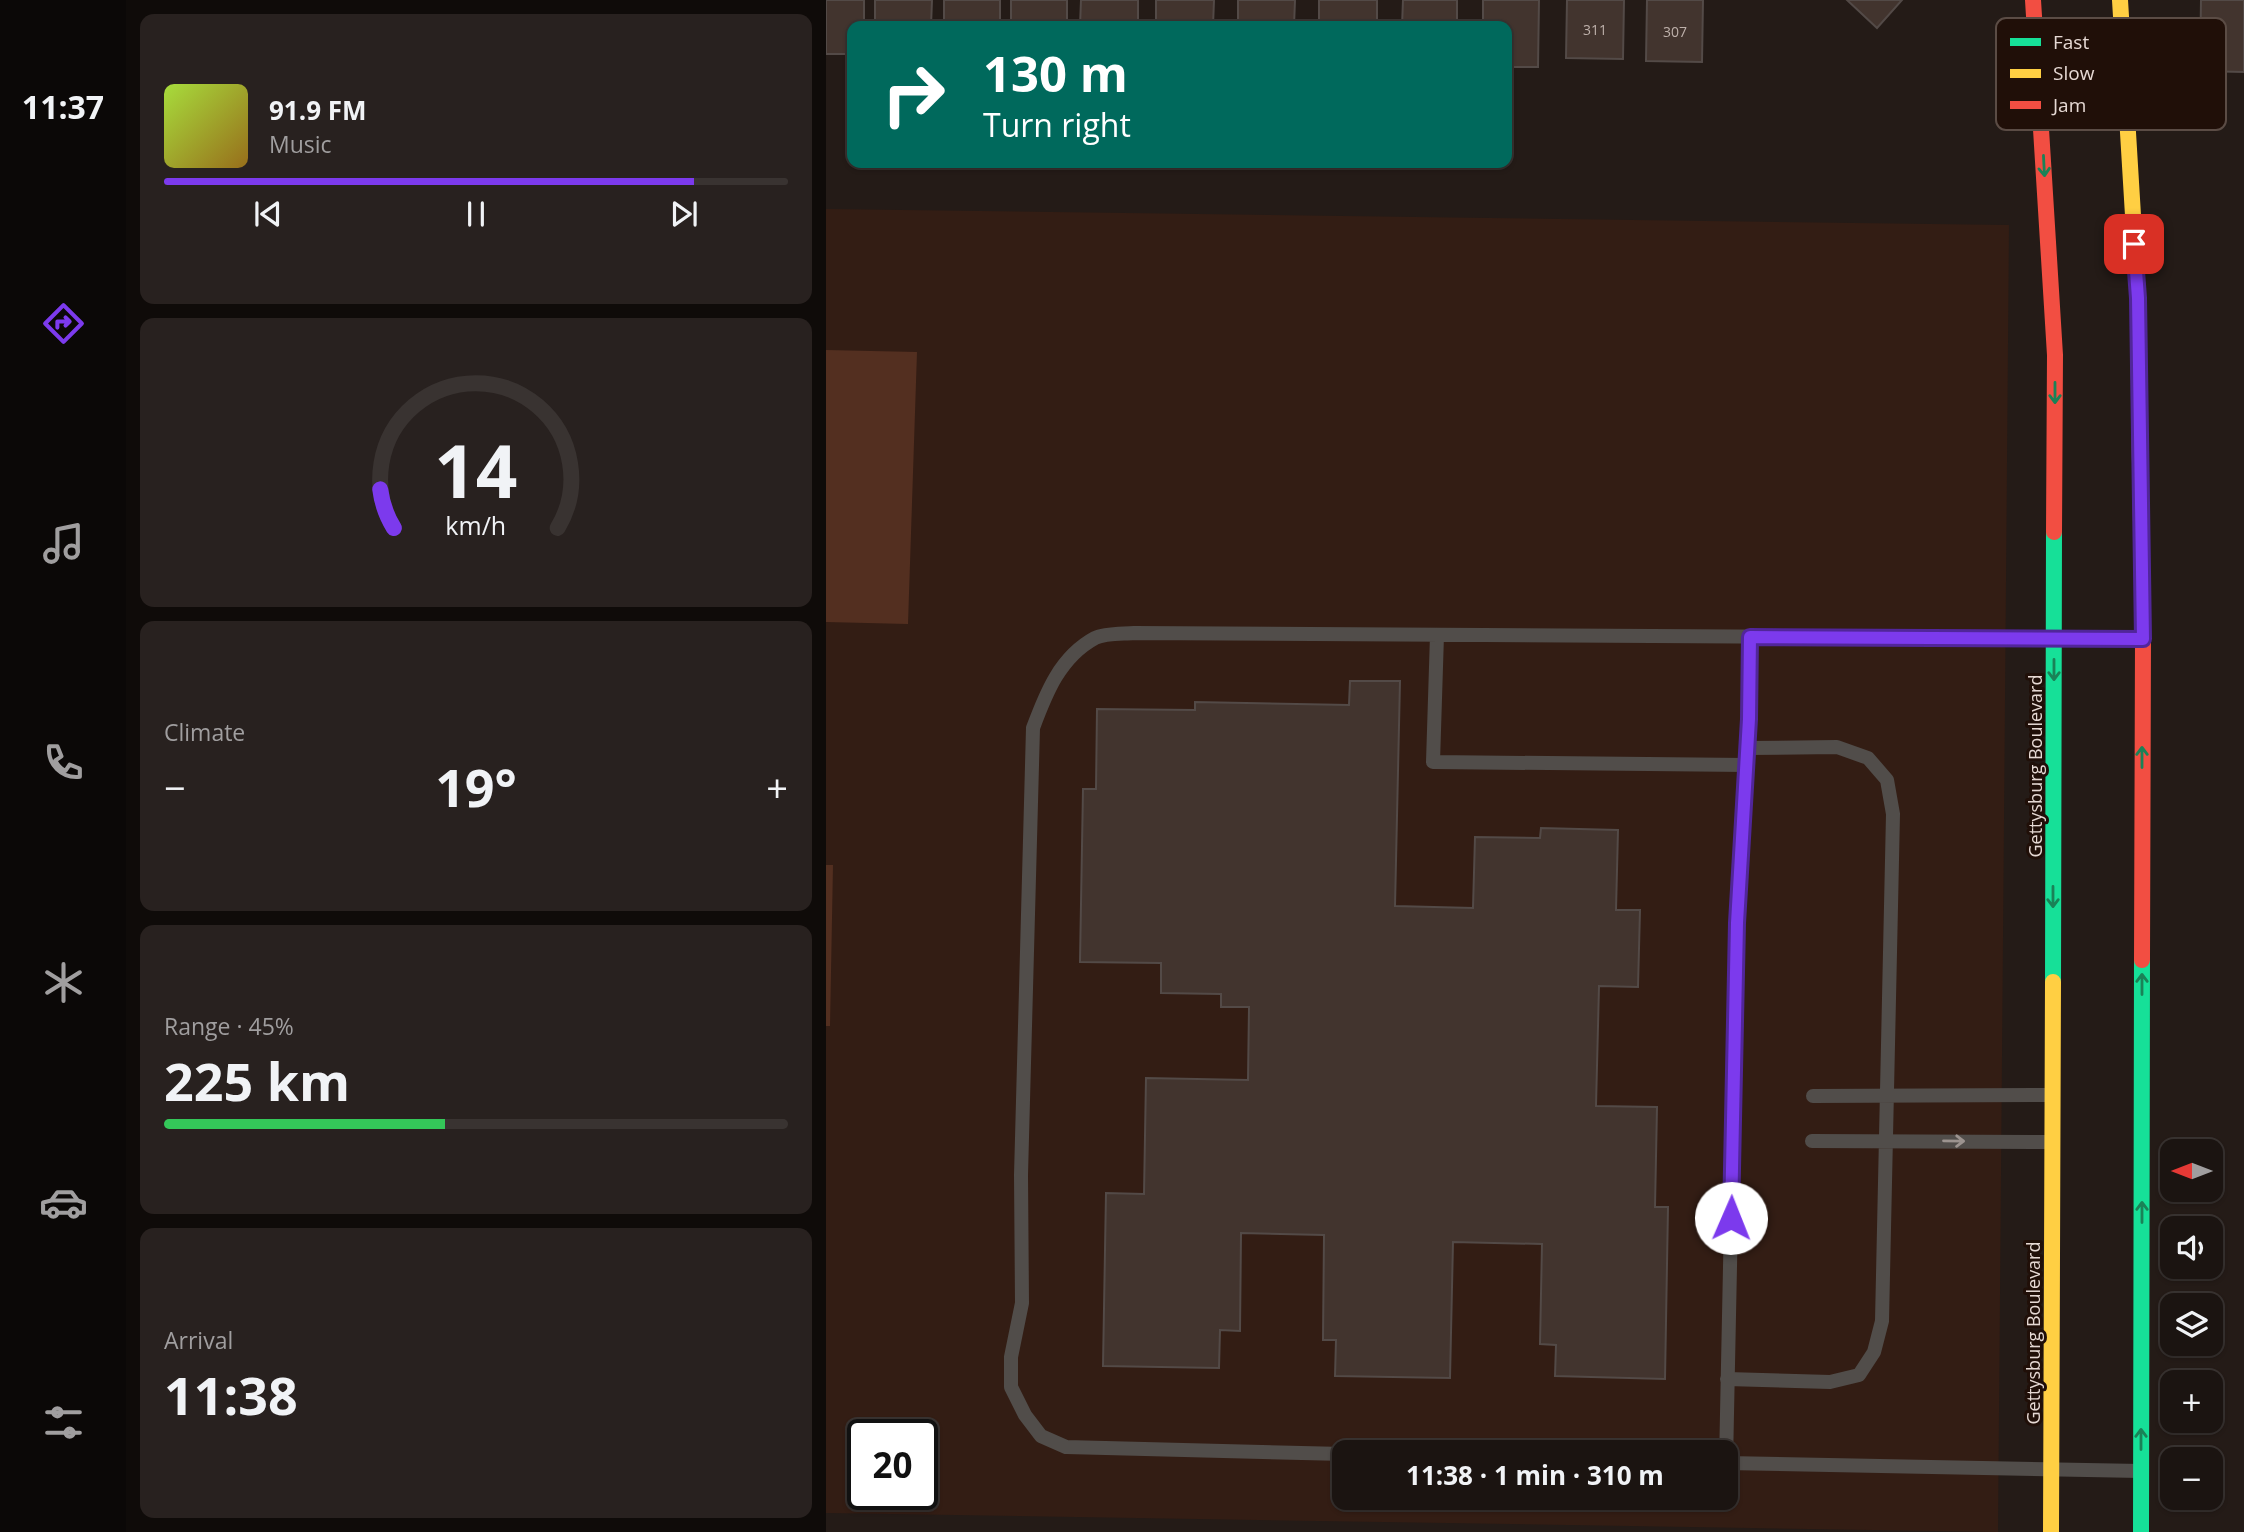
<!DOCTYPE html>
<meta charset="utf-8">
<style>
body{margin:0;font-family:"Open Sans",sans-serif;background:#28211f;color:#f1f3f6;height:100vh;display:flex;flex-direction:column;font-size:26px;white-space:nowrap}
*{box-sizing:border-box;margin:0}
p{font-size:23px;color:#a09e9f}
.icon{flex:none;width:38px;height:38px;fill:none;stroke:currentColor;stroke-width:2;stroke-linecap:round;stroke-linejoin:round}
.map{position:relative;flex:1;overflow:hidden}
.panel{display:flex;flex-direction:column;gap:14px;padding:14px;background:#0f0b09;width:700px}
.panel>*{flex:none}
.hud{position:absolute;left:21px;top:21px;width:665px;height:147px;border-radius:14px;box-shadow:0 2px 5px #0004,0 0 0 2px #393331;background:#00695c;color:#fff;overflow:hidden}
.needle{width:46px;rotate:270deg}
.controls{position:absolute;left:1334px;top:1139px;display:grid;gap:14px}
.controls a{display:grid;place-items:center;width:63px;height:63px;border-radius:14px;background:#1b1411;box-shadow:0 2px 5px #0004,0 0 0 2px #393331;font-size:35px}
.speed{position:absolute;left:21px;top:1419px;display:flex;gap:14px;font-size:35px;font-weight:700;text-align:center}
.speed>*{display:grid;place-content:center;width:91px;height:91px;border-radius:50%;background:#1b1411;box-shadow:0 2px 5px #0004,0 0 0 2px #393331;line-height:1}
.speed .limit{border:4px solid #111;border-radius:10px;background:#fff;color:#111}
.pin{position:absolute;display:grid;place-items:center;width:60px;height:60px;color:#fff;margin:-30px;border-radius:14px;box-shadow:0 4px 10px #0006}
.me{position:absolute;width:77px;margin:-38px;rotate:1deg;stroke-linejoin:round;filter:drop-shadow(0 0 5px #0008)}
.turn{display:flex;align-items:center;gap:24px;height:147px;padding:0 21px;font-size:32px}
.turn .icon{width:91px;height:91px;stroke-width:2.5}
.turn b{display:block;font-size:49px;line-height:60px}
.big{font-size:52px;font-weight:700;line-height:1.1}
.panel .tile{flex:1;display:flex;flex-direction:column;justify-content:center;gap:10px;min-width:0;padding:0 24px;border-radius:14px;background:#28211f}
.panel .dial{align-items:center;gap:0}
.dial svg{height:182px;overflow:visible;fill:none;stroke:#393331;stroke-width:7;stroke-linecap:round;text-anchor:middle}
.dial text{fill:#f1f3f6;stroke:none}
.song{display:flex;align-items:center;gap:21px}
.cover{width:84px;height:84px;border-radius:10px;background:linear-gradient(135deg,hsl(80 70% 55%),hsl(40 70% 35%))}
.played{height:7px;border-radius:4px;background:linear-gradient(90deg,#7c3aed 85%,#393331 85%)}
.keys{display:flex;justify-content:space-around;direction:ltr}
.heat{display:flex;justify-content:space-between;align-items:center;font-size:38px;direction:ltr}
.charge{height:10px;border-radius:5px;background:linear-gradient(90deg,#34c759 45%,#393331 0)}
.trip{position:absolute;left:506px;top:1440px;width:406px;height:70px;border-radius:14px;background:#1b1411;box-shadow:0 2px 5px #0004,0 0 0 2px #393331;font-weight:700;line-height:70px;text-align:center}
main{display:flex;flex:1;min-height:0}
.tabs{display:flex;flex-direction:column;width:126px;justify-content:space-around;align-items:center;background:#0b0807;color:#a09e9f}
.tabs .icon{width:49px;height:49px}
.tabs .active{color:#7c3aed}
.tabs b{font-size:32px;color:#f1f3f6}
.map>svg:first-child{display:block}
</style>
<main>
<nav class="tabs">
<b>11:37</b>
<svg class="icon active" aria-label="directions" viewBox="0 0 24 24"><path d="M12 3l9 9-9 9-9-9zM9 14v-3h6M13 9l2 2-2 2"/></svg>
<svg class="icon" aria-label="music" viewBox="0 0 24 24"><path d="M9 18V5l10-2v13"/><circle cx="6" cy="18" r="3"/><circle cx="16" cy="16" r="3"/></svg>
<svg class="icon" aria-label="phone" viewBox="0 0 24 24"><path d="M5 4h4l2 5-3 2q2 4 5 5l2-3 5 2v4C11 20 4 13 5 4z"/></svg>
<svg class="icon" aria-label="climate" viewBox="0 0 24 24"><path d="M12 3v18M4 7l16 10M4 17L20 7"/></svg>
<svg class="icon" aria-label="car" viewBox="0 0 24 24"><path d="M5 17H2v-5l4-1 3-4h7l3 4 3 1v5h-3M9 17h6M6 11h13"/><circle cx="7" cy="17" r="2"/><circle cx="17" cy="17" r="2"/></svg>
<svg class="icon" aria-label="filters" viewBox="0 0 24 24"><path d="M4 7h16M4 17h16"/><circle cx="9" cy="7" r="2"/><circle cx="15" cy="17" r="2"/></svg>
</nav>
<section class="panel">
<div class="tile">
<div class="song"><i class="cover"></i><div><b>91.9 FM</b><p>Music</p></div></div>
<div class="played"></div>
<div class="keys"><svg class="icon" aria-label="previous" viewBox="0 0 24 24"><path d="M18 5L8 12l10 7zM5 5v14"/></svg><svg class="icon" aria-label="pause" viewBox="0 0 24 24"><path d="M8 5v14M16 5v14"/></svg><svg class="icon" aria-label="next" viewBox="0 0 24 24"><path d="M6 5l10 7-10 7zM19 5v14"/></svg></div>
</div>
<div class="tile dial"><svg viewBox="0 0 100 80">
<path d="M14 69A42 42 0 1 1 86 69"/>
<path d="M14 69A42 42 0 0 1 8 52" stroke="#7c3aed"/>
<text x="50" y="56" font-size="32" font-weight="700">14</text>
<text x="50" y="72" font-size="11">km/h</text>
</svg></div>
<div class="tile"><p>Climate</p>
<div class="heat"><a>−</a><b class="big">19°</b><a>+</a></div>
</div>
<div class="tile"><p>Range · 45%</p><b class="big">225 km</b><div class="charge"></div></div>
<div class="tile"><p>Arrival</p><b class="big">11:38</b></div>
</section>
<div class="map">
<svg width="1418" height="1532" viewBox="0 0 1418 1532">
<rect width="100%" height="100%" fill="#241b17"/>
<path fill="#331d14" fill-rule="evenodd" d="M0,209L1183,225L1172,1532L0,1513ZM37,1435H96V1494H37ZM518,1452H900V1498H518Z"/>
<path fill="#532f20" d="M0,350L91,352L82,624L0,622Z
M0,865H7L4,1026H0Z"/>
<path fill="#42342e" stroke="#534a47" stroke-width="2" d="M0,0H38V26H26V54H0Z
M49,0H106L105,26H49Z
M118,0H174V26H118Z
M185,0H241V26H185Z
M255,0H312V26H254Z
M330,0H388L387,26H330Z
M412,0H469L468,26H412Z
M493,0H551V26H493Z
M577,0H631V26H576Z
M657,0H713L712,67H681V26H657Z
M741,0H798L797,59L740,58Z
M821,0H877L876,62L820,61Z
M1021,0H1076L1051,28Z
M1375,0H1418V72L1374,71Z
M524,681H574L569,906L647,908L649,837L714,838L715,828L792,830L790,910H814L812,987L773,986L770,1106L831,1107L829,1207H842L839,1379L729,1376L730,1345L714,1344L716,1244L627,1242L624,1378L509,1376L510,1340H497L498,1235L415,1233L414,1331L394,1330L393,1368L277,1366L280,1193L318,1194L320,1078L422,1080L423,1007H395V994L335,993V963L254,962L257,789H270L271,709L369,710V702L523,705Z"/>
<g fill="none" stroke-linecap="round" stroke-linejoin="round">
<path stroke="#514d4a" stroke-width="14" d="M611,635L607,762L920,765
M987,1096L1225,1095
M986,1141L1225,1142
M901,1379L1004,1382L1033,1375L1048,1352L1056,1321L1067,814L1061,780L1042,758L1011,747L921,748
M518,1454L240,1447L215,1436L199,1415L185,1387V1357L196,1303L195,1175L207,728C220,693 234,657 269,638C279,633 296,634 308,633L1316,639
M900,1463L911,923L923,719L924,637
M900,1463L1315,1471"/>
<path stroke="#16e098" stroke-width="16" d="M1227,982L1228,532
M1315,1532L1316,960"/>
<path stroke="#ffcf43" stroke-width="16" d="M1294,0L1312,298L1314,464
M1225,1532L1227,982"/>
<path stroke="#f24e42" stroke-width="16" d="M1207,0L1229,355L1228,532
M1314,464L1317,639L1316,960"/>
</g>
<defs><path id="oneway-shaft" d="M-6 0H5M1.5-3L5.5 0L1.5 3" fill="none" stroke-width="1.6" stroke-linecap="round" stroke-linejoin="round" transform="scale(1.75)"/></defs>
<g stroke="#1a8257">
<use href="#oneway-shaft" transform="translate(1218 166) rotate(87)"/>
<use href="#oneway-shaft" transform="translate(1229 393) rotate(90)"/>
<use href="#oneway-shaft" transform="translate(1228 670) rotate(90)"/>
<use href="#oneway-shaft" transform="translate(1316 757) rotate(-90)"/>
<use href="#oneway-shaft" transform="translate(1227 897) rotate(90)"/>
<use href="#oneway-shaft" transform="translate(1316 984) rotate(-90)"/>
<use href="#oneway-shaft" transform="translate(1316 1212) rotate(-90)"/>
<use href="#oneway-shaft" transform="translate(1315 1439) rotate(-90)"/>
</g>
<use stroke="#9c938f" href="#oneway-shaft" transform="translate(1128 1141) rotate(1)"/>
<g fill="none" stroke-linecap="round" stroke-linejoin="round">
<g stroke="#51269a" stroke-width="18">
<path id="route" d="M905,1218L911,923L923,719L924,637L1317,639L1312,298L1308,244"/>
</g>
<use href="#route" stroke="#7c3aed" stroke-width="12"/>
</g>
<g text-anchor="middle" dominant-baseline="central" stroke-width="6" stroke-linejoin="round" paint-order="stroke">
<g font-size="14" fill="#bdb0aa">
<text x="769" y="29">311</text>
<text x="849" y="31">307</text>
</g>
<g font-size="18" fill="#e6d9d4" stroke="#200f08">
<text transform="translate(1209 766) rotate(-90)">Gettysburg Boulevard</text>
<text transform="translate(1207 1333) rotate(-90)">Gettysburg Boulevard</text>
</g>
</g>
<rect x="1170" y="18" width="230" height="112" rx="10" fill="#200f08" stroke="#5b4c45" stroke-width="2"/>
<rect x="1184" y="38" width="31" height="8" fill="#16e098"/>
<rect x="1184" y="69" width="31" height="9" fill="#ffcf43"/>
<rect x="1184" y="101" width="31" height="8" fill="#f24e42"/>
<g font-size="19" fill="#e6d9d4">
<text x="1227" y="49">Fast</text>
<text x="1227" y="80">Slow</text>
<text x="1227" y="112">Jam</text>
</g>
</svg>
<div class="controls">
<a><svg class="needle" viewBox="-14 -14 28 28"><path d="M0-13l5 13h-10z" fill="#e53935"/><path d="M0 13l5-13h-10z" fill="#a09e9f"/></svg></a>
<a><svg class="icon" aria-label="sound" viewBox="0 0 24 24"><path d="M4 9h4l5-4v14l-5-4H4zM17 9q2 3 0 6"/></svg></a>
<a><svg class="icon" aria-label="layers" viewBox="0 0 24 24"><path d="M12 4l9 5-9 5-9-5zM3 14l9 5 9-5"/></svg></a>
<a>+</a>
<a>−</a>
</div>
<div class="speed"><div class="limit">20</div></div>
<div class="pin" style="left:1308px;top:244px;background:#d93025"><svg class="icon" aria-label="arrive" viewBox="0 0 24 24"><path d="M6 21V4h12l-3 4 3 4H6"/></svg></div>
<svg class="me" style="left:905px;top:1218px" viewBox="-20 -20 40 40"><circle r="19" fill="#fff"/><path d="M0-13L10 11 0 6-10 11z" fill="#7c3aed"/></svg>
<div class="trip">11:38 · 1 min · 310 m</div>
<div class="hud">
<div class="turn"><svg class="icon" aria-label="right" viewBox="0 0 24 24"><path d="M7 20v-9h11M14 6l5 5-5 5"/></svg><div><b>130 m</b>Turn right</div></div>
</div>
</div>
</main>
